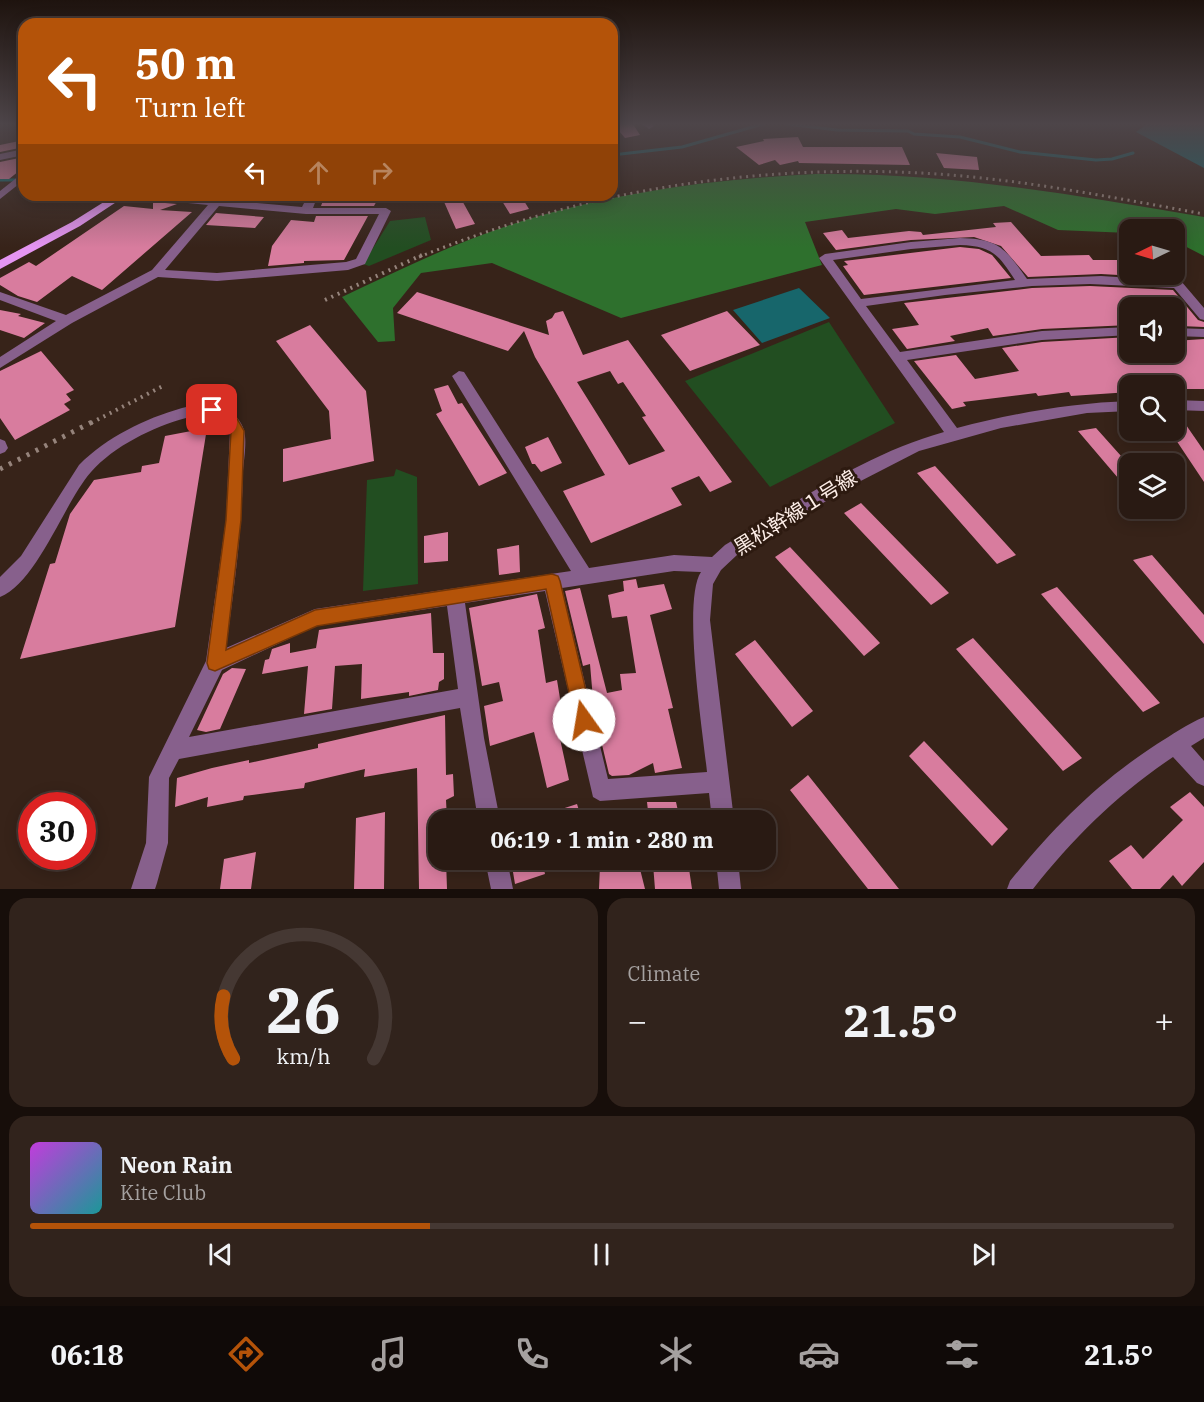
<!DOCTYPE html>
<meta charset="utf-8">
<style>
body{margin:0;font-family:"IBM Plex Serif","Noto Sans JP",serif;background:#31231c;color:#f1f3f6;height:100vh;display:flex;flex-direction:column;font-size:22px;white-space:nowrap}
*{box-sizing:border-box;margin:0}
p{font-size:20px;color:#a5a1a0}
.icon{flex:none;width:33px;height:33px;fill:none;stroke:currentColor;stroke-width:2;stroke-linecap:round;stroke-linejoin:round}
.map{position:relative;height:889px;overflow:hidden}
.sheet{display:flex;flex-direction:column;gap:9px;padding:9px;background:#170e0a;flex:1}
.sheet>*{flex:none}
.guide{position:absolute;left:18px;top:18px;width:600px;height:183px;border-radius:18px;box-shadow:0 3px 15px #0003,0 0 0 2px #453833;background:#b45309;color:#fff;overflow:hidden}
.needle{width:39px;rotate:265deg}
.fabs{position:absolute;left:1119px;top:219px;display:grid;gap:12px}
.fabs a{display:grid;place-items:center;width:66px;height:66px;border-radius:12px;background:#291a13;box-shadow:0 3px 15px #0003,0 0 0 2px #453833;font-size:30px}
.speed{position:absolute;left:18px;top:792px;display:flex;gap:12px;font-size:30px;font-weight:700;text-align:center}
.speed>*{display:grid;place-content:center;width:78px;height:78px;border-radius:50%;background:#291a13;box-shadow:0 3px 15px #0003,0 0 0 2px #453833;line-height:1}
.speed .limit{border:9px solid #d22;background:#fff;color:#111}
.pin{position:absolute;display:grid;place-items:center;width:51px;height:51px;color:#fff;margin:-26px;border-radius:12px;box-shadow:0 3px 9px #0006}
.me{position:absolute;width:66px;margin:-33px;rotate:347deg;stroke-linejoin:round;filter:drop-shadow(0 0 4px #0008)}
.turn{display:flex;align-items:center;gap:21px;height:126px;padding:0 18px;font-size:27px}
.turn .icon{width:78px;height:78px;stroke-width:2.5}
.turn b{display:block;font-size:42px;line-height:51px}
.lanes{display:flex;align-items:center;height:57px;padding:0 18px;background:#0003;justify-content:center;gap:30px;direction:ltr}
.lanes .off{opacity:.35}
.big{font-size:45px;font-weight:700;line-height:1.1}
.sheet .tile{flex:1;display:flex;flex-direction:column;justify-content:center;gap:9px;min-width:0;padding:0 21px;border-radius:18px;background:#31231c}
.sheet .dial{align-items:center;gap:0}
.dial svg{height:156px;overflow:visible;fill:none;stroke:#453833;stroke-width:7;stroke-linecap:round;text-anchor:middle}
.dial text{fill:#f1f3f6;stroke:none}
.song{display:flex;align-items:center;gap:18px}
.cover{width:72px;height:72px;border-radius:9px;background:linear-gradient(135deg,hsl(290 70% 55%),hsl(180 70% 35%))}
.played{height:6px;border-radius:3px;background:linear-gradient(90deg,#b45309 35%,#453833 35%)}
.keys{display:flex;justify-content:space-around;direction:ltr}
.heat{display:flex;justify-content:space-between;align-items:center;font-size:33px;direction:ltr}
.sheet .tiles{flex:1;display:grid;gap:9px;grid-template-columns:1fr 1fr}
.tile:last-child{grid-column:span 2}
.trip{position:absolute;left:428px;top:810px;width:348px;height:60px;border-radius:18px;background:#291a13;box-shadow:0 3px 15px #0003,0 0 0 2px #453833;font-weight:700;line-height:60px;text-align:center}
.dock{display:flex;height:96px;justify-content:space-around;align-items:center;background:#100a08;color:#a5a1a0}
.dock .icon{width:42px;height:42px}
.dock .active{color:#b45309}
.dock b{font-size:27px;color:#f1f3f6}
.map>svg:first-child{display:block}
</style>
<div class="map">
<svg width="1204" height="889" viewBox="0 0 1204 889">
<rect width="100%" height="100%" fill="#372319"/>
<path fill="#224e21" d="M425,217L431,240L369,266L363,264L390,221Z
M829,322L895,423L770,487L685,381Z
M396,469L417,477L418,584L363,591L367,480L394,476Z"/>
<path fill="#2e702d" d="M816,174C947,172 1075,195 1204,217V256L1175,241L1174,230H1130L1129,233L1058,230L1004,206L935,214L896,209L805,222L822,265L621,318L492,263L421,273L393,308L395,341L378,342L342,297C397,271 452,244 510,225C608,193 713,179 816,174Z"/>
<path fill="#17666b" d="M1147,124H1204V168L1136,132Z
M799,288L830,318L762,343L733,310Z"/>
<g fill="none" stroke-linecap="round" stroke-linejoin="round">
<path stroke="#17666b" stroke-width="3" d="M787,124L837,130L908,131L914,134L960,137L1020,152L1096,160L1112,159L1133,153
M612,155L682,147L763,124
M0,180H24"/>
</g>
<path fill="#d87c9e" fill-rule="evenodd" d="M613,124H633L640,135L625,138Z
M798,137L803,147H902L910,165L799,163L798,161L780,165L775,160L759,165L736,147L764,141L763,139Z
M24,140V147L0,152V145Z
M936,153L977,157L979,170L944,168Z
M24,157V167L9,179H0V162Z
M325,195H380L374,206H321Z
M441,195H459L475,224L456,229Z
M521,196L529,209L510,214L502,201Z
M153,202L177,204L160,210L192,212L102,290L72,276L37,302L18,296L0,285V278L29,262L36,266L124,206L153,209Z
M216,213L264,217L255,228L206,225Z
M316,216H368L344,260L304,261V263L268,266L272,246L291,220L314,222Z
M1011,222L1041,256L1089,255L1093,260H1122L1130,269V274L1136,276L1101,274L1028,277L1001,246L974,237L911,240L836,250L823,233L842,230L848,238L909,231L921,232L923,235L996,227L993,223Z
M960,247L979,249L992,255L1011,278L864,295L843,266L848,265L844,261Z
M1090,286L1173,290L1198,320L1204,322V327L1180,326L1174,319V308H1122L1130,317V325L1042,329L993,336L988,328L950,336L955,341L907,349L892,329L919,325L904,303L1032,288Z
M417,292L549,335L546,321L552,318L555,313L563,311L583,355L628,340L732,482L710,492L699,476L671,488L682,505L591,543L563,491L605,475L535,357L524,331L508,351L397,313ZM610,371L618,384L623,382L646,416L642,417L665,451L629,465L577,382Z
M0,310L21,314L18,316L45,323L24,338L0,330Z
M727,311L760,345L690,371L661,335Z
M310,325L366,391L374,461L283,482V449L331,439L329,411L276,341Z
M1130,337V352H1174V341L1204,339V389H1174V386H1130V392L1071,396L1069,392L1038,396L1036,393L963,402L966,406L952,409L914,361L956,355L975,379L1019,371L1002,348L1042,342Z
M41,351L74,390L66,394L71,400L64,404L70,410L15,440L0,418V371Z
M448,385L458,404L462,403L507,473L479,486L436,414L442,411L434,389Z
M1174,422H1184L1204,451V482L1174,437Z
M207,428L175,627L20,659L50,564L55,563L70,514L94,480L141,472L142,466L159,463L165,436Z
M1096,428L1130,466V492L1078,431Z
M548,437L562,463L541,472L535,464H532L525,447Z
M935,466L1016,555L997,564L917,473Z
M861,503L949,593L931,605L844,513Z
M448,532V561L424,563V536Z
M519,545L520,572L499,575L497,549Z
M790,547L880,643L864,656L775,557Z
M1152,555L1204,615V644L1133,560Z
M636,579L638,588L664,584L672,609L650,615L673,708L668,709L682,768L655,773L653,763L629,775L612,776L609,774L594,711L590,664L583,666L565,591L580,588L607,693L622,690L620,674L636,673L627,616L612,618L608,595L624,591L623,581Z
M1057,587L1160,703L1143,712L1041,594Z
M537,594L545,628L538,630L546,683L557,680L564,723L557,725L569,780L547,788L534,732L490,746L484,706L503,701L499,682L482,686L469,608Z
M431,613L433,653H444V679L439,682L438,690L409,696V692L361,699L362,664L335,666L332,709L304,714L308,666L262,674L265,660L269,659L272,649L290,643V653L316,648L319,630Z
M973,638L1082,758L1063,771L956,649Z
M755,640L813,711L792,727L735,654Z
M232,668L246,669L220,729L206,732L197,730L223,674Z
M445,715L446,775L453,774L454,796L446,800L447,820H438V860H446L447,889H419L417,768L364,777L365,769L305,783L304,788L244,796L243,800L207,807L208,797L175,807L177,778L212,768L249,760V763L318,748V744Z
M924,741L1008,829L992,846L909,756Z
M808,775L899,889H868L790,790Z
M1190,792L1204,807V862L1182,886L1173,875L1160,889H1132L1109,861L1131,845L1143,859L1183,820L1170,807Z
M647,802H676L680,820H649Z
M577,804L582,820H534V818Z
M385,812L384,889H354L356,818Z
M256,852L251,889H220L224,859Z
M511,860H542L545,874L515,884Z
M688,862L692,889H655L653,864Z
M600,866L640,869L645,889H599Z"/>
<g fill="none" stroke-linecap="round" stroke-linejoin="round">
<path fill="#87608c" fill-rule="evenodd" d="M642,124H652L654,126L649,129Z
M24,149V155L0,160V154Z
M24,172V180L0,199V191Z
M29,195H42L33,200L29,199Z
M133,195H172L213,199L217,195H228L224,200L302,207L308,195H318L313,208H386L391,211L365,264L348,270L217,281L158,277L72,323L0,368V357L56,321L0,300V292L66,315L152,270L208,205L138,198ZM219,206L306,214H379L356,259L346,262L217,273L165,270Z
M960,238C999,239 1005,248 1027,279L1101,276L1181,281L1204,308V320L1200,319L1174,288L1090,284L1032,286L945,295L866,306L900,352L1042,331L1130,327V335L1042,340L907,360L957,428C1014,413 1071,403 1130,401V411L1087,413L1001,428L919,451L851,486L737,555L721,570L713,584L710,620L734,820H712L709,793L600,801L593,797L545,591L465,603L484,738L500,820H478L460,708L179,759L169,778L168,843L157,883L155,889H131L146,843L149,777L206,661L226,520L230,431C220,414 204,413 186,418C153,427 114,446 91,472C65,501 37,583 0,597V577L21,556L79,465C107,437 144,419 182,408C205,402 235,403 244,430C247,441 244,459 243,471C242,531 234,589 226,648L315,609L571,571L452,376L459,371L464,372L589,568L674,555L712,557L725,545C795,503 865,454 944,432L819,258L825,254L911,242ZM960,245C992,246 998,254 1015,280L861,299L833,260L911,249ZM674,571L701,572C682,600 703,733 707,772L608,779L562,588ZM447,606L458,689L189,737L222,670L316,626Z
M1174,328L1204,329V337L1174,336Z
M1174,400L1204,401V411L1174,410Z
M0,439L5,441L8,448L5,452L0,454Z
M1204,717V738L1191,746L1204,761V786L1197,783L1173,757C1118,794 1074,837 1033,889H1007L1010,881C1055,826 1097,783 1157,744C1172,735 1187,724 1204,717Z
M485,860H507L513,889H491Z
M716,860H738L741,889H719Z"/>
<path fill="#e595f2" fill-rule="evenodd" d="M115,195H127L80,226L0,269V260L72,222Z"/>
<path stroke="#95837b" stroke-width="3" stroke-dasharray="2 4.5" stroke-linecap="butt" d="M419,257C579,192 748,164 921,173C1016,178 1110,197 1204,214"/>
<path stroke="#95837b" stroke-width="4" stroke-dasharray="2 5" stroke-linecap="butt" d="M325,300L422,255
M91,423L163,386"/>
<path stroke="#95837b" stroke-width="5" stroke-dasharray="3 7" stroke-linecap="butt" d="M0,469L94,421"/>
</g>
<linearGradient id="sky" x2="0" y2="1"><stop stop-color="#1e130e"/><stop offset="0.5" stop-color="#4d4549"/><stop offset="1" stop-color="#4d4549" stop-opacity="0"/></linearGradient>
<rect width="1204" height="248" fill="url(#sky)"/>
<path fill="#b45309" stroke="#753606" stroke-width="1.5" d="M212,405L235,415L244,431L241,520L226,650L315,610L552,574L558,576L560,581L593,720L591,727L584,729L578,727L575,720L546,589L317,626L215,671L209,669L207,663L226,520L231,431C223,418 213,420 206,410L207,406Z"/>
<g text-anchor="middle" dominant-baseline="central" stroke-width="6" stroke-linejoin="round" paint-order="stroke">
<g font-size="20" fill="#fdeee8" stroke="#2d1a10">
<text transform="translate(795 512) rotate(-32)">黒松幹線１号線</text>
</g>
</g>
</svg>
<div class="fabs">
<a><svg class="needle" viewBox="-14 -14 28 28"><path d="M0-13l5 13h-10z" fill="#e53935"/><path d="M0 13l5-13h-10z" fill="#a5a1a0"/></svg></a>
<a><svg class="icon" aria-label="sound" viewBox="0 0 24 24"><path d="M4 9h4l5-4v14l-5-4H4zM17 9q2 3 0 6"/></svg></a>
<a><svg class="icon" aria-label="search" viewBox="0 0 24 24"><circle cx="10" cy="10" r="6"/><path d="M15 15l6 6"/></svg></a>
<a><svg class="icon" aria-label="layers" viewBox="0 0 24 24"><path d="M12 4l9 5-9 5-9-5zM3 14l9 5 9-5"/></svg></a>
</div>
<div class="speed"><div class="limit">30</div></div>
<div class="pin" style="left:212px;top:410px;background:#d93025"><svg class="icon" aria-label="arrive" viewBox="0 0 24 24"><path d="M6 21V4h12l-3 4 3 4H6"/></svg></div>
<svg class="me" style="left:584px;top:720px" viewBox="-20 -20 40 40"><circle r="19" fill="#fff"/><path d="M0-13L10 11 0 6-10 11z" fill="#b45309"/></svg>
<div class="trip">06:19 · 1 min · 280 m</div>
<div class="guide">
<div class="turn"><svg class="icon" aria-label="left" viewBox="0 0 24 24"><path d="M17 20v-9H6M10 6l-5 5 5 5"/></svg><div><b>50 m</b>Turn left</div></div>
<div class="lanes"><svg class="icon" aria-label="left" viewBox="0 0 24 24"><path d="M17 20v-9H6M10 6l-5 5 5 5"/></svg><svg class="icon off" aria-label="ahead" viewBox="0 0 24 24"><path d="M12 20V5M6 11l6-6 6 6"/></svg><svg class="icon off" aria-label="right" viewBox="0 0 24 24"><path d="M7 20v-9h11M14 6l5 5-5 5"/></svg></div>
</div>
</div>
<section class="sheet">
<div class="tiles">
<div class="tile dial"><svg viewBox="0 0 100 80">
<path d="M14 69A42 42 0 1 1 86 69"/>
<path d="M14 69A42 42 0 0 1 9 37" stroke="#b45309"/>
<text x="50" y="56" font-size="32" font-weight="700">26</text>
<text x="50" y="72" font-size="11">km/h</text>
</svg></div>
<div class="tile"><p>Climate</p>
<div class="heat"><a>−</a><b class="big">21.5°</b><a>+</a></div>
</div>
<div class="tile">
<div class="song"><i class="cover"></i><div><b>Neon Rain</b><p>Kite Club</p></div></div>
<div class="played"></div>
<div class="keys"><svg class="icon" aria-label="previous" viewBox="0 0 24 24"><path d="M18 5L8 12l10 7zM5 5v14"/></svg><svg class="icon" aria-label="pause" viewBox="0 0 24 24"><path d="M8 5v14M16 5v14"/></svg><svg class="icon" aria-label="next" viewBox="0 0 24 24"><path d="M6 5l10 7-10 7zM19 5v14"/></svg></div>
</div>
</div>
</section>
<nav class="dock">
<b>06:18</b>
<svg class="icon active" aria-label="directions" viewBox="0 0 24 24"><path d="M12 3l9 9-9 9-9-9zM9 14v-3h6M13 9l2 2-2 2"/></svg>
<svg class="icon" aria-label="music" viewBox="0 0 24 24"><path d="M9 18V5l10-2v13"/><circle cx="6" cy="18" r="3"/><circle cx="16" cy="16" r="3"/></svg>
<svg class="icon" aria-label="phone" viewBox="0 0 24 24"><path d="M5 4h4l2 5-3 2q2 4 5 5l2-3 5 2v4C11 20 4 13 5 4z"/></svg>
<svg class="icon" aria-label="climate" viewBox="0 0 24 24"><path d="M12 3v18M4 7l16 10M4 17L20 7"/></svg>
<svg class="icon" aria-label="car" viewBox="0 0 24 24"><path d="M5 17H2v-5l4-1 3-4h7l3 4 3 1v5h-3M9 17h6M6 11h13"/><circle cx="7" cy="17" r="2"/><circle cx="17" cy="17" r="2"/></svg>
<svg class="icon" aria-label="filters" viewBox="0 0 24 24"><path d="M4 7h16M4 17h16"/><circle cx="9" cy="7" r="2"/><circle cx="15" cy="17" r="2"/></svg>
<b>21.5°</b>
</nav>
